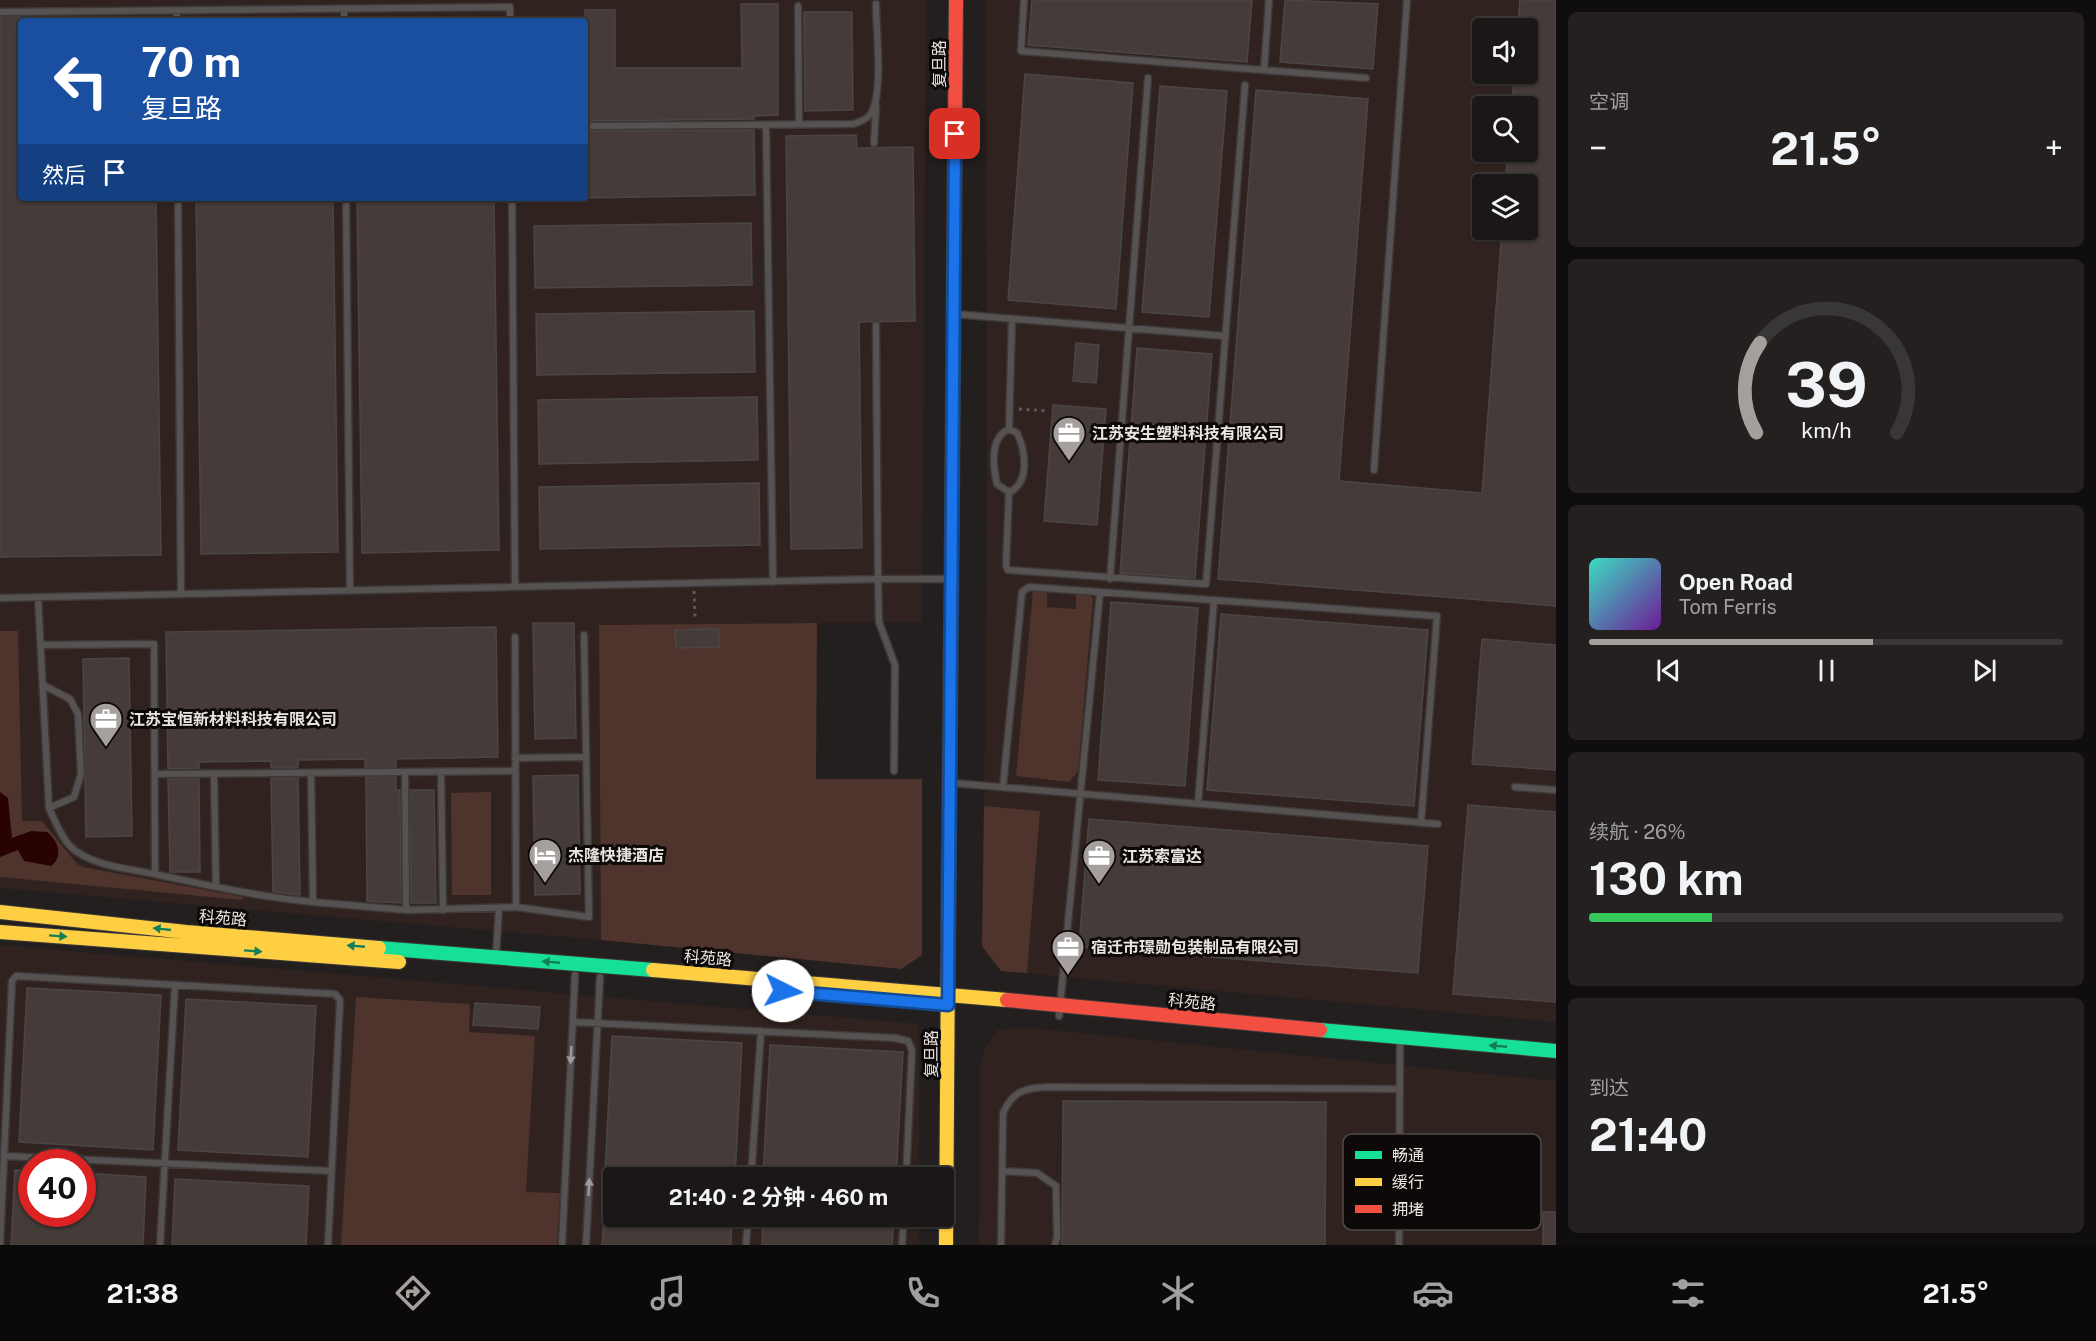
<!DOCTYPE html>
<html lang="zh">
<meta charset="utf-8">
<style>
body{margin:0;font-family:"Public Sans","Noto Sans SC",sans-serif;background:#242020;color:#f1f3f6;height:100vh;display:flex;flex-direction:column;font-size:22px;white-space:nowrap}
*{box-sizing:border-box;margin:0}
p{font-size:20px;color:#a09fa1}
.icon{flex:none;width:33px;height:33px;fill:none;stroke:currentColor;stroke-width:2;stroke-linecap:round;stroke-linejoin:round}
.map{position:relative;flex:1;overflow:hidden}
.panel{display:flex;flex-direction:column;gap:12px;padding:12px;background:#0f0d0d;width:540px}
.panel>*{flex:none}
.hud{position:absolute;left:18px;top:18px;width:570px;height:183px;border-radius:6px;box-shadow:0 2px 4px #0004,0 0 0 2px #393636;background:#1a4fa0;color:#fff;overflow:hidden}
.controls{position:absolute;left:1472px;top:18px;display:grid;gap:12px}
.controls a{display:grid;place-items:center;width:66px;height:66px;border-radius:6px;background:#1b1717;box-shadow:0 2px 4px #0004,0 0 0 2px #393636;font-size:30px}
.speed{position:absolute;left:18px;top:1149px;display:flex;gap:12px;font-size:30px;font-weight:700;text-align:center}
.speed>*{display:grid;place-content:center;width:78px;height:78px;border-radius:50%;background:#1b1717;box-shadow:0 2px 4px #0004,0 0 0 2px #393636;line-height:1}
.speed .limit{border:9px solid #d22;background:#fff;color:#111}
.pin{position:absolute;display:grid;place-items:center;width:51px;height:51px;color:#fff;margin:-26px;border-radius:12px;box-shadow:0 3px 9px #0006}
.me{position:absolute;width:66px;margin:-33px;rotate:94deg;stroke-linejoin:round;filter:drop-shadow(0 0 4px #0008)}
.turn{display:flex;align-items:center;gap:21px;height:126px;padding:0 24px;font-size:27px}
.turn .icon{width:78px;height:78px;stroke-width:2.5}
.turn b{display:block;font-size:42px;line-height:51px}
.then{display:flex;align-items:center;height:57px;padding:0 24px;background:#0003;gap:12px;font-size:22px}
.big{font-size:45px;font-weight:700;line-height:1.1}
.panel .card{flex:1;display:flex;flex-direction:column;justify-content:center;gap:9px;min-width:0;padding:0 21px;border-radius:9px;background:#242020}
.panel .dial{align-items:center;gap:0}
.dial svg{height:156px;overflow:visible;fill:none;stroke:#393636;stroke-width:7;stroke-linecap:round;text-anchor:middle}
.dial text{fill:#f1f3f6;stroke:none}
.song{display:flex;align-items:center;gap:18px}
.cover{width:72px;height:72px;border-radius:9px;background:linear-gradient(135deg,hsl(170 70% 55%),hsl(280 70% 35%))}
.played{height:6px;border-radius:3px;background:linear-gradient(90deg,#a59f9e 60%,#393636 60%)}
.keys{display:flex;justify-content:space-around;direction:ltr}
.heat{display:flex;justify-content:space-between;align-items:center;font-size:33px;direction:ltr}
.charge{height:9px;border-radius:4px;background:linear-gradient(90deg,#34c759 26%,#393636 0)}
.trip{position:absolute;left:603px;top:1167px;width:351px;height:60px;border-radius:6px;background:#1b1717;box-shadow:0 2px 4px #0004,0 0 0 2px #393636;font-weight:700;line-height:60px;text-align:center}
.tabs{display:flex;height:96px;justify-content:space-around;align-items:center;background:#0b0909;color:#a09fa1}
.tabs .icon{width:42px;height:42px}
.tabs .active{color:#a59f9e}
.tabs b{font-size:27px;color:#f1f3f6}
main{display:flex;flex:1;min-height:0}
.map>svg:first-child{display:block}
</style>
<main>
<div class="map">
<svg width="1556" height="1245" viewBox="0 0 1556 1245">
<rect width="100%" height="100%" fill="#241f1f"/>
<path fill="#30221f" fill-rule="evenodd" d="M0,0H926L922,622L599,625L601,940L0,888ZM21,21H585V198H21Z
M986,0H1556V1022L1001,971L982,946L987,576ZM1482,28H1527V74H1482ZM1482,106H1527V152H1482ZM1482,184H1527V230H1482Z
M0,945L919,1024V1177L614,1178V1216L919,1217V1245H0ZM32,1162H82V1214H32Z
M1020,1027L1556,1081V1245H979L980,1066L984,1049L997,1030Z"/>
<path fill="#4e342c" d="M1033,591L1047,592V607L1076,609V593L1090,595L1093,599L1078,771L1069,782L1016,776Z
M817,623L816,779H922V955L901,969L601,940L599,625Z
M0,631H18L22,821H42L77,864L83,867L243,897L242,900L0,877Z
M491,792V895H452L451,793Z
M984,806L1040,811L1027,973L1001,971L982,946Z
M356,997L470,1004L469,1032L535,1036L526,1192L560,1193L557,1245H341Z"/>
<path fill="#290303" d="M0,792L8,798L12,838L31,831L47,832C58,840 64,857 51,866L24,861L18,850L0,857Z"/>
<path fill="#453b39" stroke="#4b4646" stroke-width="1.5" d="M1032,0H1252L1247,62L1028,45Z
M1285,0L1378,4L1373,69L1280,62Z
M1520,0H1556V606L1218,579L1256,90L1368,99L1339,481L1482,493L1502,230H1527V184H1505L1508,152H1527V106H1512L1514,74H1527V28H1518Z
M741,4H778V115L754,116V119L585,121V10H615V68H742Z
M804,12H852L853,110L805,111Z
M0,17H21V198H156L161,555L0,557Z
M1025,74L1133,83L1116,309L1008,300Z
M1160,86L1227,91L1209,317L1142,312Z
M754,130L755,195L585,198V131Z
M856,135L857,148L913,147L915,321L859,322L862,548L791,549L786,136Z
M196,198H333L338,552L201,554Z
M357,198H494L499,550L362,553Z
M751,223L752,285L535,288L534,226Z
M754,311L755,372L537,375L536,314Z
M1076,343L1099,345L1096,383L1073,381Z
M1137,348L1212,354L1195,578L1120,573Z
M757,397L758,460L539,464L538,400Z
M1053,405L1106,409L1097,525L1044,521Z
M759,483L760,545L540,549L539,487Z
M1111,602L1198,608L1185,786L1098,780Z
M1221,614L1428,630L1414,806L1207,790Z
M533,623H574L576,738L535,739Z
M496,627L498,757L396,759V767H365V759L298,760V768H271V761L199,762V768L168,769L166,632Z
M719,629V647L676,648L675,630Z
M1482,639L1556,645V770L1472,764Z
M129,658L132,836L86,837L83,659Z
M578,775L580,894L535,895L533,776Z
M366,777H396V790H400L401,903L367,901Z
M271,778H298L300,895L273,892Z
M168,779H199L200,872H170Z
M410,790H434L436,903H411Z
M1468,805L1556,812V1002L1453,994Z
M1089,819L1428,846L1418,973L1079,947Z
M27,988L161,995L153,1150L19,1142Z
M186,999L316,1006L308,1157L178,1150Z
M475,1003L540,1007L538,1029L473,1025Z
M612,1036L742,1043L735,1178L605,1172Z
M770,1045L903,1052L896,1178H763Z
M1063,1101L1326,1102L1325,1245H1062Z
M15,1170L32,1171V1214H82V1173L146,1177L143,1245H11Z
M175,1179L309,1186L306,1245H172Z
M1543,1212H1556V1245H1543Z
M604,1216H732L731,1245H602Z
M763,1216L894,1218L892,1245H762Z"/>
<g fill="none" stroke-linecap="round" stroke-linejoin="round">
<g stroke="#3d3938" stroke-width="9">
<path id="lane" d="M1024,0L1021,51L1366,78
M798,6L799,124
M344,9V21
M177,11V21
M0,12L510,7V21
M1264,70L1269,0
M766,125L773,582
M585,126L853,124C859,122 866,120 870,115C884,97 876,29 876,4
M874,143L876,105
M178,198L181,594
M346,198L350,590
M512,198L515,587
M954,314L1225,336
M1009,429L1017,433C1025,449 1031,483 1009,492L997,484C993,466 989,438 1009,429Z
M1009,429L1012,319
M1374,470L1407,0
M1009,492L1006,566L1008,570L1206,584L1245,85
M1110,579L1148,78
M38,597L49,808C56,823 64,845 79,853C101,867 130,869 154,874C207,885 259,897 313,902
M0,598L878,579L876,325
M515,637L516,907
M41,645L154,644L155,874
M43,685L70,699L78,714L81,774L74,797L49,808
M515,758L586,757
M894,771L895,665L879,622L878,579H950
M405,772L406,910
M441,772L443,910
M311,773L313,902L406,910L516,907L589,917L584,635
M155,774L515,771
M214,774L216,887
M953,783L1438,824
M1003,787L1022,592L1029,587L1437,616L1421,823
M1515,787L1556,790
M1198,804L1214,600
M496,955L499,908
M1059,1016L1100,592
M573,1022L895,1038L908,1041L912,1050L906,1178
M4,1156L331,1171
M1002,1171L1037,1173L1056,1186L1057,1237L1055,1245
M751,1178L761,1031
M0,1245L12,981L16,976L335,994L340,1000L328,1245
M160,1245L175,985
M562,1245L575,975
M586,1245L600,977
M746,1245L748,1216
M902,1245L904,1216
M1001,1245L1003,1113C1013,1091 1025,1088 1047,1087L1400,1089
M1399,1245L1400,1039"/>
</g>
<g stroke="#3d3938" stroke-width="16">
<path id="fast" d="M952,515L954,253
M379,948L653,970
M1320,1030L1556,1051"/>
</g>
<g stroke="#3d3938" stroke-width="16">
<path id="slow" d="M0,912L186,932L379,948
M0,932L399,962
M653,970L1007,1000
M946,1245L948,956"/>
</g>
<g stroke="#3d3938" stroke-width="16">
<path id="jam" d="M954,253L956,0
M948,956L952,515
M1007,1000L1320,1030"/>
</g>
<path stroke="#5c5958" stroke-width="3" stroke-dasharray="3 4.5" stroke-linecap="butt" d="M1019,409L1047,411
M694,591L695,617"/>
<use href="#lane" stroke="#565251" stroke-width="6"/>
<use href="#fast" stroke="#16e098" stroke-width="14"/>
<use href="#slow" stroke="#ffcf43" stroke-width="14"/>
<use href="#jam" stroke="#f24e42" stroke-width="14"/>
</g>
<defs><path id="oneway-solid" d="M-6-.8H1V-3.2L6.5 0L1 3.2V.8H-6Z" transform="scale(1.5)"/></defs>
<g fill="#127f57">
<use href="#oneway-solid" transform="translate(162 929) rotate(-174)"/>
<use href="#oneway-solid" transform="translate(58 936) rotate(4)"/>
<use href="#oneway-solid" transform="translate(356 946) rotate(-175)"/>
<use href="#oneway-solid" transform="translate(253 951) rotate(4)"/>
<use href="#oneway-solid" transform="translate(551 962) rotate(-175)"/>
<use href="#oneway-solid" transform="translate(1498 1046) rotate(-175)"/>
</g>
<g fill="#a09b9a">
<use href="#oneway-solid" transform="translate(571 1055) rotate(93)"/>
<use href="#oneway-solid" transform="translate(589 1187) rotate(-87)"/>
</g>
<g fill="none" stroke-linecap="round" stroke-linejoin="round">
<g stroke="#114b97" stroke-width="15">
<path id="route" d="M783,991L948,1005L955,134"/>
</g>
<use href="#route" stroke="#1a73e8" stroke-width="10"/>
</g>
<defs>
<g id="office-pin" transform="scale(1.725)"><path d="M0 17L-7.5 6A9.5 9.5 0 1 1 7.5 6Z" fill="#a59f9e" stroke="#0d0908"/><path d="M-6-3h4V-5.5h4V-3h4V5H-6ZM-1-4.5V-3h2v-1.5ZM-6 0V1H6V0Z" fill="#fff"/></g>
<g id="hotel-pin" transform="scale(1.725)"><path d="M0 17L-7.5 6A9.5 9.5 0 1 1 7.5 6Z" fill="#a59f9e" stroke="#0d0908"/><path d="M-6-4.5h1.5V1H6V5H4.5V3h-9V5H-6ZM-4 0a1.8 1.8 0 1 1 3.6 0ZM.5 0V-2.5h3Q6-2.5 6 0Z" fill="#fff"/></g>
</defs>
<g fill-rule="evenodd">
<use href="#office-pin" x="1069" y="433"/>
<use href="#office-pin" x="106" y="719"/>
<use href="#hotel-pin" x="545" y="855"/>
<use href="#office-pin" x="1099" y="856"/>
<use href="#office-pin" x="1068" y="947"/>
</g>
<g text-anchor="middle" dominant-baseline="central" stroke-width="6" stroke-linejoin="round" paint-order="stroke">
<g font-size="16" fill="#eae4e2" stroke="#0d0908">
<text transform="translate(939 64) rotate(-90)">复旦路</text>
<text transform="translate(223 918) rotate(5)">科苑路</text>
<text transform="translate(708 958) rotate(5)">科苑路</text>
<text transform="translate(1192 1002) rotate(6)">科苑路</text>
<text transform="translate(931 1054) rotate(-90)">复旦路</text>
</g>
<g font-size="16" font-weight="bold" fill="#eae4e2" stroke="#0d0908" text-anchor="start">
<text x="1092" y="433">江苏安生塑料科技有限公司</text>
<text x="129" y="719">江苏宝恒新材料科技有限公司</text>
<text x="568" y="855">杰隆快捷酒店</text>
<text x="1122" y="856">江苏索富达</text>
<text x="1091" y="947">宿迁市璟勋包装制品有限公司</text>
</g>
</g>
<rect x="1343" y="1134" width="198" height="96" rx="9" fill="#0d0908" stroke="#4f4b49" stroke-width="1.5"/>
<rect x="1355" y="1151" width="27" height="8" fill="#16e098"/>
<rect x="1355" y="1178" width="27" height="8" fill="#ffcf43"/>
<rect x="1355" y="1205" width="27" height="8" fill="#f24e42"/>
<g font-size="16" fill="#eae4e2">
<text x="1392" y="1161">畅通</text>
<text x="1392" y="1188">缓行</text>
<text x="1392" y="1215">拥堵</text>
</g>
</svg>
<div class="controls">
<a><svg class="icon" aria-label="sound" viewBox="0 0 24 24"><path d="M4 9h4l5-4v14l-5-4H4zM17 9q2 3 0 6"/></svg></a>
<a><svg class="icon" aria-label="search" viewBox="0 0 24 24"><circle cx="10" cy="10" r="6"/><path d="M15 15l6 6"/></svg></a>
<a><svg class="icon" aria-label="layers" viewBox="0 0 24 24"><path d="M12 4l9 5-9 5-9-5zM3 14l9 5 9-5"/></svg></a>
</div>
<div class="speed"><div class="limit">40</div></div>
<div class="pin" style="left:955px;top:134px;background:#d93025"><svg class="icon" aria-label="arrive" viewBox="0 0 24 24"><path d="M6 21V4h12l-3 4 3 4H6"/></svg></div>
<svg class="me" style="left:783px;top:991px" viewBox="-20 -20 40 40"><circle r="19" fill="#fff"/><path d="M0-13L10 11 0 6-10 11z" fill="#1a73e8"/></svg>
<div class="trip">21:40 · 2 分钟 · 460 m</div>
<div class="hud">
<div class="turn"><svg class="icon" aria-label="left" viewBox="0 0 24 24"><path d="M17 20v-9H6M10 6l-5 5 5 5"/></svg><div><b>70 m</b>复旦路</div></div>
<div class="then">然后<svg class="icon" aria-label="arrive" viewBox="0 0 24 24"><path d="M6 21V4h12l-3 4 3 4H6"/></svg></div>
</div>
</div>
<section class="panel">
<div class="card"><p>空调</p>
<div class="heat"><a>−</a><b class="big">21.5°</b><a>+</a></div>
</div>
<div class="card dial"><svg viewBox="0 0 100 80">
<path d="M14 69A42 42 0 1 1 86 69"/>
<path d="M14 69A42 42 0 0 1 16 23" stroke="#a59f9e"/>
<text x="50" y="56" font-size="32" font-weight="700">39</text>
<text x="50" y="72" font-size="11">km/h</text>
</svg></div>
<div class="card">
<div class="song"><i class="cover"></i><div><b>Open Road</b><p>Tom Ferris</p></div></div>
<div class="played"></div>
<div class="keys"><svg class="icon" aria-label="previous" viewBox="0 0 24 24"><path d="M18 5L8 12l10 7zM5 5v14"/></svg><svg class="icon" aria-label="pause" viewBox="0 0 24 24"><path d="M8 5v14M16 5v14"/></svg><svg class="icon" aria-label="next" viewBox="0 0 24 24"><path d="M6 5l10 7-10 7zM19 5v14"/></svg></div>
</div>
<div class="card"><p>续航 · 26%</p><b class="big">130 km</b><div class="charge"></div></div>
<div class="card"><p>到达</p><b class="big">21:40</b></div>
</section>
</main>
<nav class="tabs">
<b>21:38</b>
<svg class="icon active" aria-label="directions" viewBox="0 0 24 24"><path d="M12 3l9 9-9 9-9-9zM9 14v-3h6M13 9l2 2-2 2"/></svg>
<svg class="icon" aria-label="music" viewBox="0 0 24 24"><path d="M9 18V5l10-2v13"/><circle cx="6" cy="18" r="3"/><circle cx="16" cy="16" r="3"/></svg>
<svg class="icon" aria-label="phone" viewBox="0 0 24 24"><path d="M5 4h4l2 5-3 2q2 4 5 5l2-3 5 2v4C11 20 4 13 5 4z"/></svg>
<svg class="icon" aria-label="climate" viewBox="0 0 24 24"><path d="M12 3v18M4 7l16 10M4 17L20 7"/></svg>
<svg class="icon" aria-label="car" viewBox="0 0 24 24"><path d="M5 17H2v-5l4-1 3-4h7l3 4 3 1v5h-3M9 17h6M6 11h13"/><circle cx="7" cy="17" r="2"/><circle cx="17" cy="17" r="2"/></svg>
<svg class="icon" aria-label="filters" viewBox="0 0 24 24"><path d="M4 7h16M4 17h16"/><circle cx="9" cy="7" r="2"/><circle cx="15" cy="17" r="2"/></svg>
<b>21.5°</b>
</nav>
